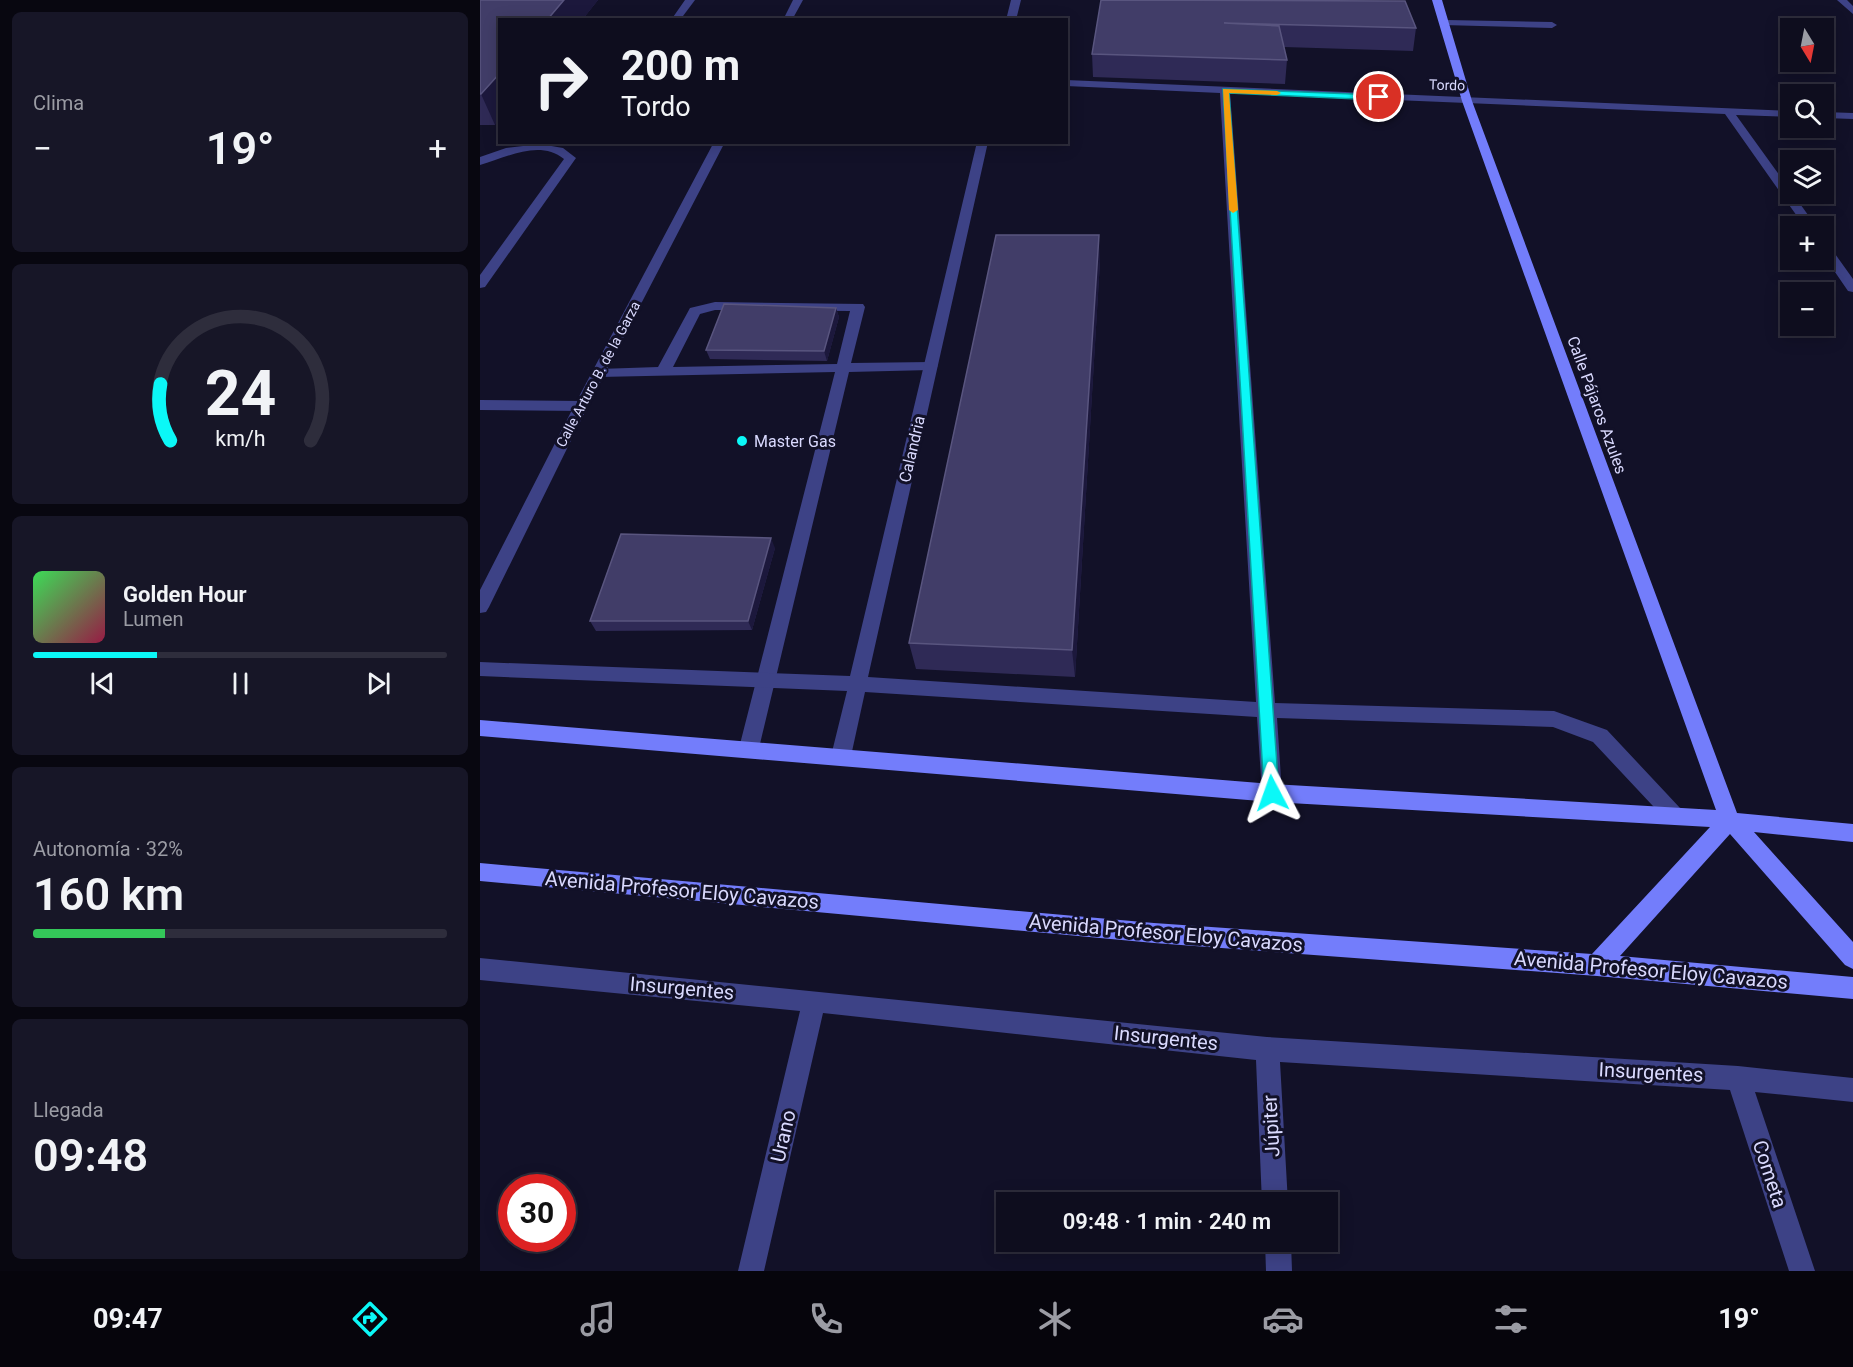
<!DOCTYPE html>
<html lang="es">
<meta charset="utf-8">
<style>
body{margin:0;font-family:Roboto,sans-serif;background:#171627;color:#f1f3f6;height:100vh;display:flex;flex-direction:column;font-size:22px;white-space:nowrap}
*{box-sizing:border-box;margin:0}
p{font-size:20px;color:#9b9ca4}
.icon{flex:none;width:33px;height:33px;fill:none;stroke:currentColor;stroke-width:2;stroke-linecap:round;stroke-linejoin:round}
.map{position:relative;flex:1;overflow:hidden}
.sheet{display:flex;flex-direction:column;gap:12px;padding:12px;background:#080710;width:480px}
.sheet>*{flex:none}
.guide{position:absolute;left:18px;top:18px;width:570px;height:126px;border-radius:0px;box-shadow:0 3px 15px #0003,0 0 0 2px #2e2d3c;background:#0e0d1e;color:#f1f3f6;overflow:hidden}
.needle{width:39px;rotate:170deg}
.fabs{position:absolute;left:1300px;top:18px;display:grid;gap:12px}
.fabs a{display:grid;place-items:center;width:54px;height:54px;border-radius:0px;background:#0e0d1e;box-shadow:0 3px 15px #0003,0 0 0 2px #2e2d3c;font-size:30px}
.speed{position:absolute;left:18px;top:1174px;display:flex;gap:12px;font-size:30px;font-weight:700;text-align:center}
.speed>*{display:grid;place-content:center;width:78px;height:78px;border-radius:50%;background:#0e0d1e;box-shadow:0 3px 15px #0003,0 0 0 2px #2e2d3c;line-height:1}
.speed .limit{border:9px solid #d22;background:#fff;color:#111}
.pin{position:absolute;display:grid;place-items:center;width:51px;height:51px;color:#fff;margin:-26px;border:3px solid #fff;border-radius:50%;box-shadow:0 2px 6px #0007}
.me{position:absolute;width:66px;margin:-33px;rotate:356deg;stroke-linejoin:round;filter:drop-shadow(0 0 4px #0008)}
.turn{display:flex;align-items:center;gap:21px;height:126px;padding:0 24px;font-size:27px}
.turn .icon{width:78px;height:78px;stroke-width:2.5}
.turn b{display:block;font-size:42px;line-height:51px}
.big{font-size:45px;font-weight:600;line-height:1.1}
.sheet .tile{flex:1;display:flex;flex-direction:column;justify-content:center;gap:9px;min-width:0;padding:0 21px;border-radius:9px;background:#171627}
.sheet .dial{align-items:center;gap:0}
.dial svg{height:156px;overflow:visible;fill:none;stroke:#2e2d3c;stroke-width:7;stroke-linecap:round;text-anchor:middle}
.dial text{fill:#f1f3f6;stroke:none}
.song{display:flex;align-items:center;gap:18px}
.cover{width:72px;height:72px;border-radius:9px;background:linear-gradient(135deg,hsl(130 70% 55%),hsl(340 70% 35%))}
.played{height:6px;border-radius:3px;background:linear-gradient(90deg,#0bf8f7 30%,#2e2d3c 30%)}
.keys{display:flex;justify-content:space-around;direction:ltr}
.heat{display:flex;justify-content:space-between;align-items:center;font-size:33px;direction:ltr}
.charge{height:9px;border-radius:4px;background:linear-gradient(90deg,#34c759 32%,#2e2d3c 0)}
.trip{position:absolute;left:516px;top:1192px;width:342px;height:60px;border-radius:0px;background:#0e0d1e;box-shadow:0 3px 15px #0003,0 0 0 2px #2e2d3c;font-weight:600;line-height:60px;text-align:center}
.dock{display:flex;height:96px;justify-content:space-around;align-items:center;background:#06050c;color:#9b9ca4}
.dock .icon{width:42px;height:42px}
.dock .on{color:#0bf8f7}
.dock b{font-size:27px;color:#f1f3f6}
main{display:flex;flex:1;min-height:0}
.map>svg:first-child{display:block}
</style>
<main>
<section class="sheet">
<div class="tile"><p>Clima</p>
<div class="heat"><a>−</a><b class="big">19°</b><a>+</a></div>
</div>
<div class="tile dial"><svg viewBox="0 0 100 80">
<path d="M14 69A42 42 0 1 1 86 69"/>
<path d="M14 69A42 42 0 0 1 9 40" stroke="#0bf8f7"/>
<text x="50" y="56" font-size="32" font-weight="700">24</text>
<text x="50" y="72" font-size="11">km/h</text>
</svg></div>
<div class="tile">
<div class="song"><i class="cover"></i><div><b>Golden Hour</b><p>Lumen</p></div></div>
<div class="played"></div>
<div class="keys"><svg class="icon" aria-label="previous" viewBox="0 0 24 24"><path d="M18 5L8 12l10 7zM5 5v14"/></svg><svg class="icon" aria-label="pause" viewBox="0 0 24 24"><path d="M8 5v14M16 5v14"/></svg><svg class="icon" aria-label="next" viewBox="0 0 24 24"><path d="M6 5l10 7-10 7zM19 5v14"/></svg></div>
</div>
<div class="tile"><p>Autonomía · 32%</p><b class="big">160 km</b><div class="charge"></div></div>
<div class="tile"><p>Llegada</p><b class="big">09:48</b></div>
</section>
<div class="map">
<svg width="1373" height="1271" viewBox="0 0 1373 1271">
<rect width="100%" height="100%" fill="#121128"/>
<g fill="none" stroke-linecap="round" stroke-linejoin="round">
<path fill="#3d4286" fill-rule="evenodd" d="M60,144L83,148L96,158L5,287L0,288V275L84,159C59,139 25,158 0,165V157L26,148Z
M235,302L383,304L385,307L371,363L451,362L458,366L451,370L369,372L279,748L276,754L269,756L262,754L259,748L355,372L119,377L112,373L119,369L178,367L210,308ZM235,310L370,311L357,364L193,367L220,314Z
M0,400L101,401L108,406L101,411L0,410Z"/>
<path fill="#3d4286" fill-rule="evenodd" d="M205,0H215L200,20H191Z
M313,0H323L312,20H303Z
M531,0H541L536,20H526Z
M1357,0H1367L1373,6V14Z
M966,20L1072,22L1077,25L1072,28L963,25V21Z
M586,80L1311,111V117L1256,115L1336,226H1324L1245,114L750,93L795,703L1074,711L1127,730L1201,809L1204,815L1201,821L1194,824L1187,821L1113,742L1073,727L797,718L802,793L799,799L792,802L785,799L782,793L777,717L385,692L371,756L368,762L361,764L354,762L351,756L367,691L0,676V662L370,676L497,142H508L388,677L776,702L740,93L586,86Z
M1344,112L1373,113V119L1344,118Z
M234,142H245L108,406L9,607L6,612L0,613V590L94,406Z
M1344,243L1348,244L1373,279V292L1368,291L1344,256Z
M0,958L787,1037L1258,1066L1373,1078V1102L1275,1092L1335,1271H1309L1250,1090L800,1062L808,1203H782L776,1060L343,1013L284,1271H258L320,1011L0,980Z
M785,1242H811L812,1271H786Z"/>
<path fill="#737dfb" fill-rule="evenodd" d="M952,0H962L992,101L1257,813L1373,824V842L1274,832L1373,942V969L1365,965L1250,834L1140,956L1373,977V999L1117,976L674,943L0,881V863L674,923L1112,954L1230,827L792,802L0,736V720L792,784L1236,810L982,101Z"/>
</g>
<path fill="#2f2a56" d="M0,0H118L102,20H20L15,125H0Z
M621,0L936,28L933,51L804,47L807,60L805,84L613,77L612,54Z
M620,261L595,677L436,669L429,643Z
M356,308L359,317L347,361L230,359L226,350Z
M295,548L272,630L116,631L110,621Z"/>
<path fill="#1c183c" d="M84,0H118L102,20H67Z
M20,73V119L15,125L1,94Z
M619,235L620,261L595,677L592,650Z
M356,308L359,317L347,361L344,351Z
M291,538L295,548L272,630L268,621Z"/>
<path fill="#413d68" stroke="#59557f" stroke-width="1.5" d="M0,0H84L67,20H20V73L1,94H0Z
M621,0L925,1L936,28L744,23L799,26L807,60L612,54Z
M516,235H619L592,650L429,643Z
M244,304L356,308L344,351L226,350Z
M141,534L291,538L268,621H110Z"/>
<path fill="#0bf8f7" stroke="#07a1a1" stroke-width="1.5" d="M743,89L899,95L903,97L899,100L749,93L799,793L792,800L784,793Z"/>
<path fill="#f59e0b" d="M743,89L797,91L801,93L797,95L749,93L758,210L753,213L749,210Z"/>
<circle fill="#0bf8f7" stroke="#121128" stroke-width="2" cx="262" cy="441" r="6"/>
<g text-anchor="middle" dominant-baseline="central" stroke-width="6" stroke-linejoin="round" paint-order="stroke">
<g font-size="14" fill="#d9d9fe" stroke="#121128">
<text transform="translate(967 85) rotate(2)">Tordo</text>
<text transform="translate(118 374) rotate(-62)">Calle Arturo B. de la Garza</text>
</g>
<g font-size="16" fill="#d9d9fe" stroke="#121128">
<text transform="translate(1117 405) rotate(70)">Calle Pájaros Azules</text>
<text transform="translate(432 449) rotate(-77)">Calandria</text>
</g>
<g font-size="16" fill="#d9d9fe" stroke="#121128" text-anchor="start">
<text x="274" y="441">Master Gas</text>
</g>
<g font-size="20" fill="#d9d9fe" stroke="#121128">
<text transform="translate(202 890) rotate(5)">Avenida Profesor Eloy Cavazos</text>
<text transform="translate(686 933) rotate(5)">Avenida Profesor Eloy Cavazos</text>
<text transform="translate(1171 970) rotate(5)">Avenida Profesor Eloy Cavazos</text>
<text transform="translate(202 988) rotate(5)">Insurgentes</text>
<text transform="translate(686 1038) rotate(6)">Insurgentes</text>
<text transform="translate(1171 1072) rotate(3)">Insurgentes</text>
<text transform="translate(791 1126) rotate(-93)">Júpiter</text>
<text transform="translate(303 1136) rotate(-77)">Urano</text>
<text transform="translate(1290 1174) rotate(72)">Cometa</text>
</g>
</g>
</svg>
<div class="fabs">
<a><svg class="needle" viewBox="-14 -14 28 28"><path d="M0-13l5 13h-10z" fill="#e53935"/><path d="M0 13l5-13h-10z" fill="#9b9ca4"/></svg></a>
<a><svg class="icon" aria-label="search" viewBox="0 0 24 24"><circle cx="10" cy="10" r="6"/><path d="M15 15l6 6"/></svg></a>
<a><svg class="icon" aria-label="layers" viewBox="0 0 24 24"><path d="M12 4l9 5-9 5-9-5zM3 14l9 5 9-5"/></svg></a>
<a>+</a>
<a>−</a>
</div>
<div class="speed"><div class="limit">30</div></div>
<div class="pin" style="left:899px;top:97px;background:#d93025"><svg class="icon" aria-label="arrive" viewBox="0 0 24 24"><path d="M6 21V4h12l-3 4 3 4H6"/></svg></div>
<svg class="me" style="left:792px;top:793px" viewBox="-20 -20 40 40"><path d="M0-17L14 15 0 8-14 15z" fill="#0bf8f7" stroke="#fff" stroke-width="4"/></svg>
<div class="trip">09:48 · 1 min · 240 m</div>
<div class="guide">
<div class="turn"><svg class="icon" aria-label="right" viewBox="0 0 24 24"><path d="M7 20v-9h11M14 6l5 5-5 5"/></svg><div><b>200 m</b>Tordo</div></div>
</div>
</div>
</main>
<nav class="dock">
<b>09:47</b>
<svg class="icon on" aria-label="directions" viewBox="0 0 24 24"><path d="M12 3l9 9-9 9-9-9zM9 14v-3h6M13 9l2 2-2 2"/></svg>
<svg class="icon" aria-label="music" viewBox="0 0 24 24"><path d="M9 18V5l10-2v13"/><circle cx="6" cy="18" r="3"/><circle cx="16" cy="16" r="3"/></svg>
<svg class="icon" aria-label="phone" viewBox="0 0 24 24"><path d="M5 4h4l2 5-3 2q2 4 5 5l2-3 5 2v4C11 20 4 13 5 4z"/></svg>
<svg class="icon" aria-label="climate" viewBox="0 0 24 24"><path d="M12 3v18M4 7l16 10M4 17L20 7"/></svg>
<svg class="icon" aria-label="car" viewBox="0 0 24 24"><path d="M5 17H2v-5l4-1 3-4h7l3 4 3 1v5h-3M9 17h6M6 11h13"/><circle cx="7" cy="17" r="2"/><circle cx="17" cy="17" r="2"/></svg>
<svg class="icon" aria-label="filters" viewBox="0 0 24 24"><path d="M4 7h16M4 17h16"/><circle cx="9" cy="7" r="2"/><circle cx="15" cy="17" r="2"/></svg>
<b>19°</b>
</nav>
